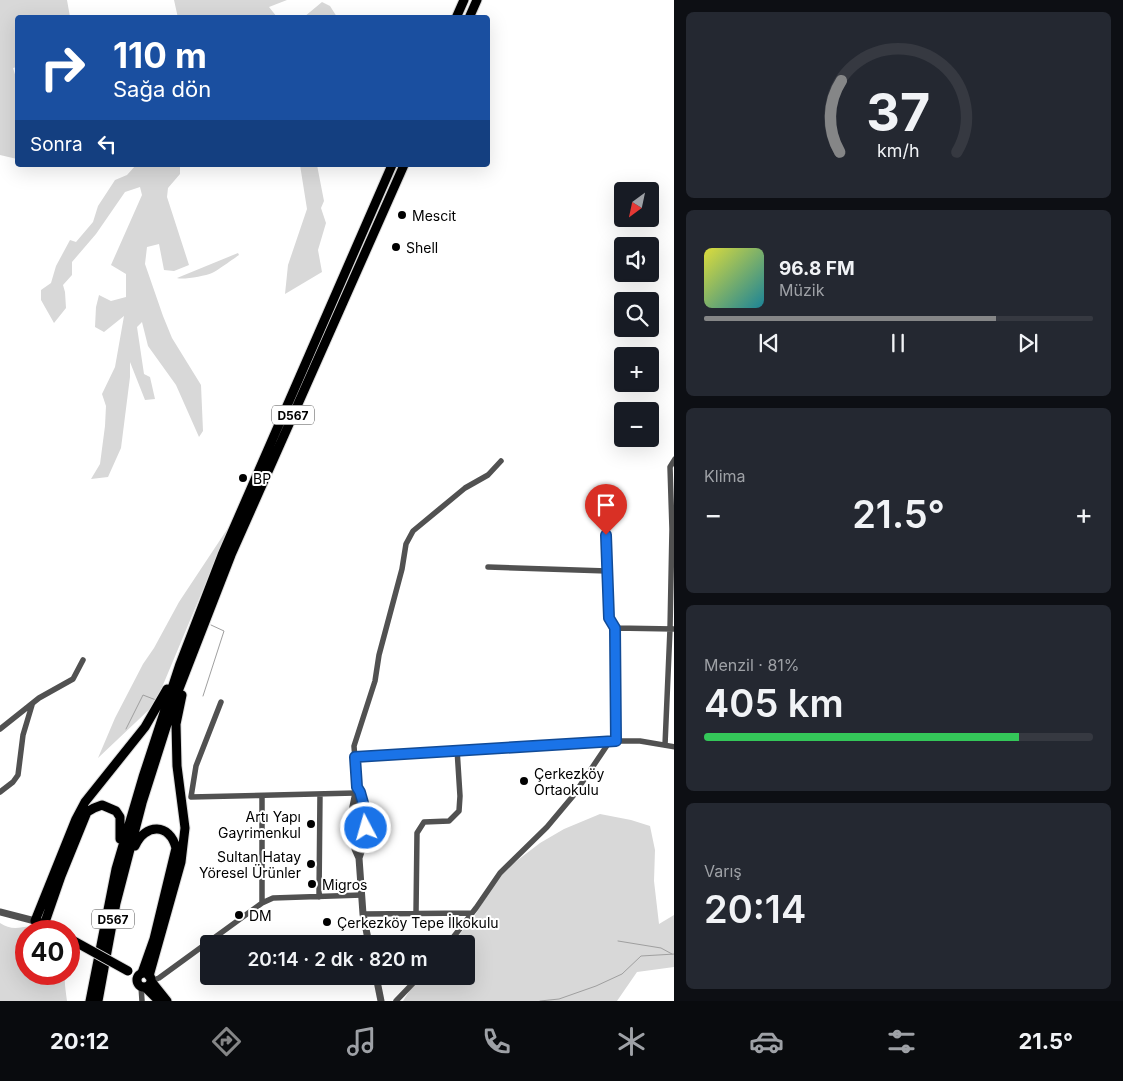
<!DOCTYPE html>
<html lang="tr">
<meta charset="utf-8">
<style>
body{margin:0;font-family:Inter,sans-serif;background:#242831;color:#f1f3f6;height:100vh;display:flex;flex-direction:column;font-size:19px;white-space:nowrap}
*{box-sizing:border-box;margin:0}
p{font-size:16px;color:#9ea1a6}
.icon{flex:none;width:28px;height:28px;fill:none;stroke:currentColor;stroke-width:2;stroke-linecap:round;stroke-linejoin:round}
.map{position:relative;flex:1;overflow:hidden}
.drawer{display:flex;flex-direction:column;gap:12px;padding:12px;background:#0d0f14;width:449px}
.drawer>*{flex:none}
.guide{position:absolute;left:15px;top:15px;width:475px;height:152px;border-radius:5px;box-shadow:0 5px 20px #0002;background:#1a4fa0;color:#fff;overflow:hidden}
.needle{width:32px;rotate:213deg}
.buttons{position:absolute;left:614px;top:182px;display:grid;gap:10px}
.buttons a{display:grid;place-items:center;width:45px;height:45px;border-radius:5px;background:#171b24;box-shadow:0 5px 20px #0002;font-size:25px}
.speed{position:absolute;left:15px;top:920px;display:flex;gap:10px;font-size:25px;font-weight:700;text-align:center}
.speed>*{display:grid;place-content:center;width:65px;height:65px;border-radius:50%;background:#171b24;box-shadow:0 5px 20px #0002;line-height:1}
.speed .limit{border:8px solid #d22;background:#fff;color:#111}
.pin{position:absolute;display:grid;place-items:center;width:42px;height:42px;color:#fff;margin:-51px -21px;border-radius:50% 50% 50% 0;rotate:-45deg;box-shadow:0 0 5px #0007}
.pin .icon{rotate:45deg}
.me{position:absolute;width:55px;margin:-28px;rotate:354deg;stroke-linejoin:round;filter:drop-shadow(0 0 4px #0008)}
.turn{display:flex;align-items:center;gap:18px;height:105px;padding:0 15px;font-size:22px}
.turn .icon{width:65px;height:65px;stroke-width:2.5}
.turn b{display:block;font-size:35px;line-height:42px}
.then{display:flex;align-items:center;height:48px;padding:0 15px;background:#0003;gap:10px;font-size:19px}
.big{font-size:38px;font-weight:600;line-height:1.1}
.drawer .tile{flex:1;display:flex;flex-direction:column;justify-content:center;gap:8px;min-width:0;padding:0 18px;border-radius:8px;background:#242831}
.drawer .dial{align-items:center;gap:0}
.dial svg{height:130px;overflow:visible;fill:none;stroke:#363941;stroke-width:7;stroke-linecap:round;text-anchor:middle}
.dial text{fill:#f1f3f6;stroke:none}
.song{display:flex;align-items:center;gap:15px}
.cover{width:60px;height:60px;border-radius:8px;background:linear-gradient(135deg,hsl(60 70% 55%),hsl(190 70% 35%))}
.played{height:5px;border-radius:2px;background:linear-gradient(90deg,#858687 75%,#363941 75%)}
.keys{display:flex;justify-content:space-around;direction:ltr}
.heat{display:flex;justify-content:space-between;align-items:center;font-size:28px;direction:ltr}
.charge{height:8px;border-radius:4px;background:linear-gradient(90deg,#34c759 81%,#363941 0)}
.trip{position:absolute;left:200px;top:935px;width:275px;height:50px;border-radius:5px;background:#171b24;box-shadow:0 5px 20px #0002;font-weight:600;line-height:50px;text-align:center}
.menu{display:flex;height:80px;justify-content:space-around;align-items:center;background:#090b0e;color:#9ea1a6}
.menu .icon{width:35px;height:35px}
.menu .on{color:#858687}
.menu b{font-size:22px;color:#f1f3f6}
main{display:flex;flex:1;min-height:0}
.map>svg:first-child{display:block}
</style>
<main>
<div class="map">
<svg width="675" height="1001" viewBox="0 0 675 1001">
<rect width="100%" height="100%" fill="#fff"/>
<path fill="#d8d8d8" d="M0,0H67L70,17L18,18L17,67L13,68L18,84L17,159L0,155Z
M174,0H287L269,7L277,17L178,18Z
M322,2L330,6L337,17H304Z
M136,165H180V174L168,188L167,197L189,265L174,271L164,270L159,244L147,247L145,264L163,316L172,338L201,385L203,431L199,437L176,385L148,346L142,322L137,327L144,374L150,377L155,399L145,400L130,362V377L121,448L108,477L91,479L100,464L105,426L106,406L102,394L115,367L124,316L104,332L95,327L96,307L99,295L111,301L126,297V274L111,265L142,195L140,187L125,192L96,234L72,262V275L63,285L65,292L66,308L54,323L41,300V290L51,283L56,266L70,240L76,242L93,222L98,206L115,180L127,175Z
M300,165H317L324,201L321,208L326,223L318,250L322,272L285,294L288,265L307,209Z
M238,253L239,255C236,257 214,273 212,273C205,276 183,280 177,278Z
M230,525L155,704L98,758L115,718L143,664L154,648L179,602Z
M358,791L365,819L359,853L353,818Z
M600,814L631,820L650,826L655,850L654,881L659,924L674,915V967L637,972L617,1001H403L410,990L425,976H466V944H452L475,915L501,873L540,843L564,829Z
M0,923C10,930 19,928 30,926L37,931H26V974H65C64,982 66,993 67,1001H0Z"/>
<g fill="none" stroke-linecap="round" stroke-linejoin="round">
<path stroke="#9f9f9f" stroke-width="1" d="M203,696L224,631L211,625
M126,729L143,695L156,700
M618,941L661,948L672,954
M540,1001L559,999L596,986L622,974L641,956L675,954"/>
<g stroke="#dbdbdb" stroke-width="11">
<path id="primary" d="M38,922L52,926L61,931
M137 980a7 7 0 1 1 14 0a7 7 0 1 1-14 0Z
M151,981L167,1001
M145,987L159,1001"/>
</g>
<g stroke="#dbdbdb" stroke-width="11">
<path id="trunk" d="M456,18L464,0
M469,18L477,0
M135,846C145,823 170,823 176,848L154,939L142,973
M35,921L76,819L85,802L145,727L167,689
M44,925L61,876L87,812L94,808L102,805L116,811L120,817V839
M149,976L181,862L185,828L177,766L176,724L182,695
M90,1001L116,869L143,777L180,664L222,555L392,165
M98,1001L116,903L142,803L175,699L231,555L404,165"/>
</g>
<path stroke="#515151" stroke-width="5.5" d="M603,496L609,618L615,628
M488,567L607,571
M221,702L196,766L191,797L355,793
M0,729L39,698L73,679L83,660
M616,741L615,628L675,629
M665,745L670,629L672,529L670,467L675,459
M355,757L616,741H640L675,747
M357,787L354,746L375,681L379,655L402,569L406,544L413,531L465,488L488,475L501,461
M0,792L13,782L18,775L23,735L32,705
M319,897L320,794
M262,903V796
M416,913L417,833L424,822L449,821L459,811L460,796L457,749
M363,914L472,913
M448,944L476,908L500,873L547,827L573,796L610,741
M151,981L159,978L262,903L273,898L362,895
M141,986L142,1001
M396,1001L420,976"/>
<path stroke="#515151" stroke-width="7" d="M357,787L352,811L351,821L355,849L359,858L363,914L369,944
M357,787C371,808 367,836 359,858
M0,912L35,921
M376,976L381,1001"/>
<use href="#primary" stroke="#000" stroke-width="9"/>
<use href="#trunk" stroke="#000" stroke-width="9"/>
<g stroke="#dbdbdb" stroke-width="11" stroke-linecap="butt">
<path id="primary-bridge" d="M72,940L128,971"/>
</g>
<use href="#primary-bridge" stroke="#000" stroke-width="9"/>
</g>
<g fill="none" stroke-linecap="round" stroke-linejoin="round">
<g stroke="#114b97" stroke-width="12">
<path id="route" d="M366,828L367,817L360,792L357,787L355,757L616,741L615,628L609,618L606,535"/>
</g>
<use href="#route" stroke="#1a73e8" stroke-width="9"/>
</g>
<g fill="#000" stroke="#fff" stroke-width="2">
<circle cx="402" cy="215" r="5"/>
<circle cx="396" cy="247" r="5"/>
<circle cx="243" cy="478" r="5"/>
<circle cx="524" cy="781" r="5"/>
<circle cx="311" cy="824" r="5"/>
<circle cx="311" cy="864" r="5"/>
<circle cx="312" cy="884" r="5"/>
<circle cx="239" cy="915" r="5"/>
<circle cx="327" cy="922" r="5"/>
</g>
<g text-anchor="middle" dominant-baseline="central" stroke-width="4" stroke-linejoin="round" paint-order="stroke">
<g fill="#fff" stroke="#4c4c4c" stroke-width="1">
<rect x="272" y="405.5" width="42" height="19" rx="4"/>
<rect x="92" y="909.5" width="42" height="19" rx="4"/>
</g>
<g font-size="12" font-weight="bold" fill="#000">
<text x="293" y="415">D567</text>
<text x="113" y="919">D567</text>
</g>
<g font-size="14" fill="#000" stroke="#fff" text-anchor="start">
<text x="412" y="215">Mescit</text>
<text x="406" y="247">Shell</text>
<text x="253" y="478">BP</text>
<text x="534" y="773">Çerkezköy<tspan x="534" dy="16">Ortaokulu</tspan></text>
<text x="301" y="816" text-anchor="end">Artı Yapı<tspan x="301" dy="16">Gayrimenkul</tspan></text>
<text x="301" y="856" text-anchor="end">Sultan Hatay<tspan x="301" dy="16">Yöresel Ürünler</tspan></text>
<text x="322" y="884">Migros</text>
<text x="249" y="915">DM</text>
<text x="337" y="922">Çerkezköy Tepe İlkokulu</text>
</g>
</g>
</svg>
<div class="buttons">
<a><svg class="needle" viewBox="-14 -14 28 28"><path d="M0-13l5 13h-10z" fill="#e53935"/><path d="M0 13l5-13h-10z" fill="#9ea1a6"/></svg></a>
<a><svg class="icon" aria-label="sound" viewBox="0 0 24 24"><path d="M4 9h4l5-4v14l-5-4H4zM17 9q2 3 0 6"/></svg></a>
<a><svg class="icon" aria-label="search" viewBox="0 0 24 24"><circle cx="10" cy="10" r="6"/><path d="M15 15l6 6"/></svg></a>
<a>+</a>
<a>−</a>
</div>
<div class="speed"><div class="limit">40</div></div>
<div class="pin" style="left:606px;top:535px;background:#d93025"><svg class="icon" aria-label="arrive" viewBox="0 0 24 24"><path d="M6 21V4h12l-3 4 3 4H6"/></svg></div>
<svg class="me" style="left:366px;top:828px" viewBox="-20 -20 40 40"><circle r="17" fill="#1a73e8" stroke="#fff" stroke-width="3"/><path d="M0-11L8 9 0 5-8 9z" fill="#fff"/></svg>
<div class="trip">20:14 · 2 dk · 820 m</div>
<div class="guide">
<div class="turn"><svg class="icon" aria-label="right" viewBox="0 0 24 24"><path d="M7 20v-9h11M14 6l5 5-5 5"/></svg><div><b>110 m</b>Sağa dön</div></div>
<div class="then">Sonra<svg class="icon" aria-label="left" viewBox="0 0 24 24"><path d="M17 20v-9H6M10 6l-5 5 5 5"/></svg></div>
</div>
</div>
<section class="drawer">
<div class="tile dial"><svg viewBox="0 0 100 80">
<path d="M14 69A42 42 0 1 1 86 69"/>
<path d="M14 69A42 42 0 0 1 15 25" stroke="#858687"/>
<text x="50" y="56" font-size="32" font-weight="700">37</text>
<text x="50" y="72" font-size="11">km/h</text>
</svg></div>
<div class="tile">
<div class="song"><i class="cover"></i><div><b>96.8 FM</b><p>Müzik</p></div></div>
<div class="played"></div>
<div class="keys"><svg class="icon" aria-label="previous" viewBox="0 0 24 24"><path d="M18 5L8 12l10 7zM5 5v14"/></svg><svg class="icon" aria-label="pause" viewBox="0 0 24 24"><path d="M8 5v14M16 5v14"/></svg><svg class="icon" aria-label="next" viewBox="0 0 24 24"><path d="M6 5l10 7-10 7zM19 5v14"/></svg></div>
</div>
<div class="tile"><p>Klima</p>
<div class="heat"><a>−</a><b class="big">21.5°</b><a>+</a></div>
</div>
<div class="tile"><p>Menzil · 81%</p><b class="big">405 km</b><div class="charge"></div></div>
<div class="tile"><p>Varış</p><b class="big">20:14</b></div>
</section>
</main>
<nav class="menu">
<b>20:12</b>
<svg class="icon on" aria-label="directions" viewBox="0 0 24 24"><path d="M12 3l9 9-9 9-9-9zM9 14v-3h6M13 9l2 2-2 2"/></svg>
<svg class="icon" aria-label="music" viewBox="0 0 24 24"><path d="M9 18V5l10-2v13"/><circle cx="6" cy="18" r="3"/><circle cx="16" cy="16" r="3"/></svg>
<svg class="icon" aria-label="phone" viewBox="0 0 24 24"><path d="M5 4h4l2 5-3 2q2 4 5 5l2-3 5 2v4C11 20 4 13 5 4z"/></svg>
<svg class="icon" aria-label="climate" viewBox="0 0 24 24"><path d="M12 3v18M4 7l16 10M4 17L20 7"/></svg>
<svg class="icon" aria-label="car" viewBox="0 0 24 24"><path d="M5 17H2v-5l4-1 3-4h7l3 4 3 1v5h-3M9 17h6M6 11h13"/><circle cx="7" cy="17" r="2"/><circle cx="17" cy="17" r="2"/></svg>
<svg class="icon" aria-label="filters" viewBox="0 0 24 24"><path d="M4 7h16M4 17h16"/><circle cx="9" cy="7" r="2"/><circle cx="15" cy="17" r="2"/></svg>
<b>21.5°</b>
</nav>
